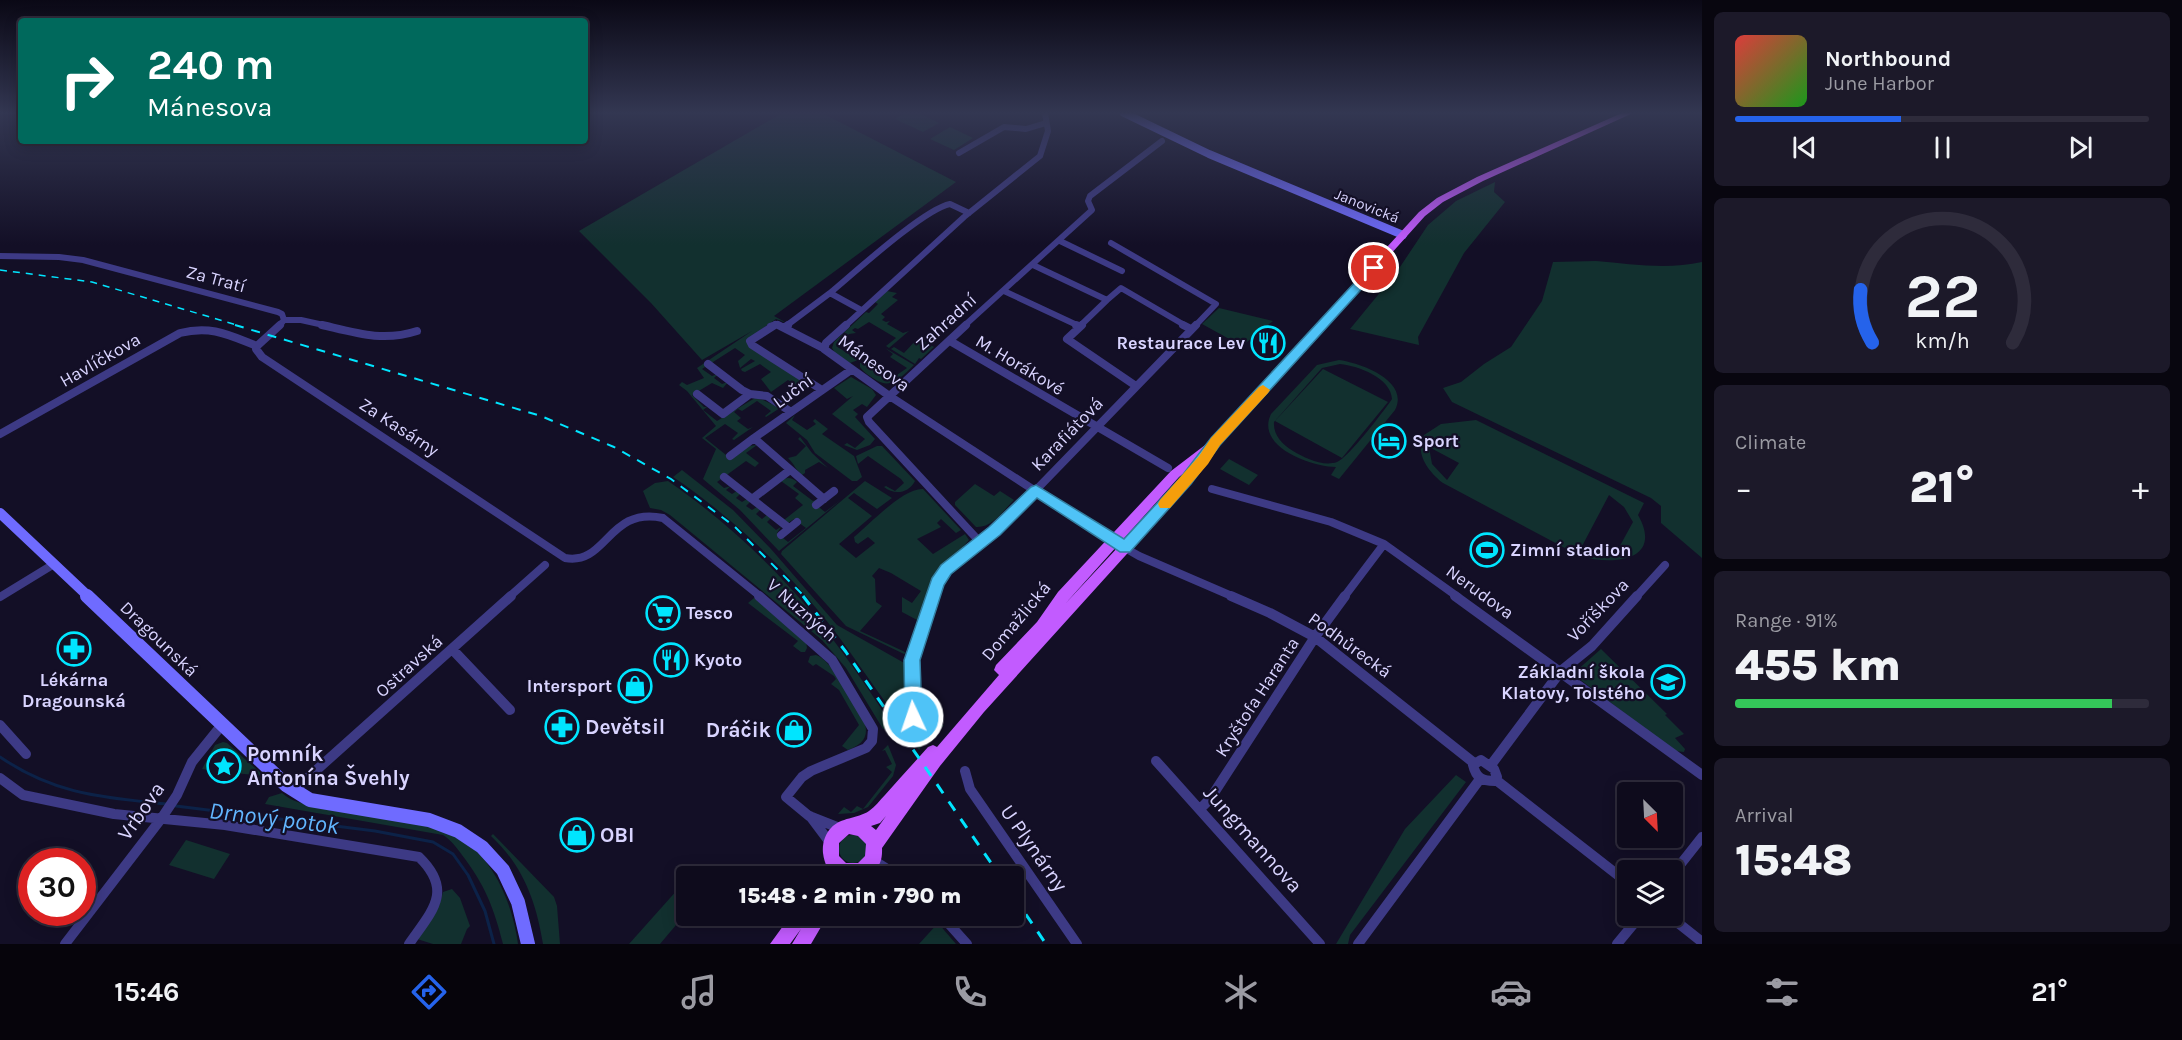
<!DOCTYPE html>
<meta charset="utf-8">
<style>
body{margin:0;font-family:Karla,sans-serif;background:#1c1929;color:#f1f3f6;height:100vh;display:flex;flex-direction:column;font-size:22px;white-space:nowrap}
*{box-sizing:border-box;margin:0}
p{font-size:20px;color:#9b9ba3}
.icon{flex:none;width:33px;height:33px;fill:none;stroke:currentColor;stroke-width:2;stroke-linecap:round;stroke-linejoin:round}
.map{position:relative;flex:1;overflow:hidden}
.drawer{display:flex;flex-direction:column;gap:12px;padding:12px;background:#08060f;width:480px}
.drawer>*{flex:none}
.guide{position:absolute;left:18px;top:18px;width:570px;height:126px;border-radius:6px;box-shadow:0 3px 15px #0003,0 0 0 2px #2e2b3b;background:#00695c;color:#fff;overflow:hidden}
.needle{width:39px;rotate:156deg}
.buttons{position:absolute;left:1617px;top:782px;display:grid;gap:12px}
.buttons a{display:grid;place-items:center;width:66px;height:66px;border-radius:6px;background:#0e0b1c;box-shadow:0 3px 15px #0003,0 0 0 2px #2e2b3b;font-size:30px}
.speed{position:absolute;left:18px;top:848px;display:flex;gap:12px;font-size:30px;font-weight:700;text-align:center}
.speed>*{display:grid;place-content:center;width:78px;height:78px;border-radius:50%;background:#0e0b1c;box-shadow:0 3px 15px #0003,0 0 0 2px #2e2b3b;line-height:1}
.speed .limit{border:9px solid #d22;background:#fff;color:#111}
.pin{position:absolute;display:grid;place-items:center;width:51px;height:51px;color:#fff;margin:-26px;border:3px solid #fff;border-radius:50%;box-shadow:0 2px 6px #0007}
.me{position:absolute;width:66px;margin:-33px;rotate:357deg;stroke-linejoin:round;filter:drop-shadow(0 0 4px #0008)}
.turn{display:flex;align-items:center;gap:21px;height:126px;padding:0 30px;font-size:27px}
.turn .icon{width:78px;height:78px;stroke-width:2.5}
.turn b{display:block;font-size:42px;line-height:51px}
.big{font-size:45px;font-weight:800;line-height:1.1}
.drawer .tile{flex:1;display:flex;flex-direction:column;justify-content:center;gap:9px;min-width:0;padding:0 21px;border-radius:9px;background:#1c1929}
.drawer .dial{align-items:center;gap:0}
.dial svg{height:156px;overflow:visible;fill:none;stroke:#2e2b3b;stroke-width:7;stroke-linecap:round;text-anchor:middle}
.dial text{fill:#f1f3f6;stroke:none}
.song{display:flex;align-items:center;gap:18px}
.cover{width:72px;height:72px;border-radius:9px;background:linear-gradient(135deg,hsl(0 70% 55%),hsl(120 70% 35%))}
.played{height:6px;border-radius:3px;background:linear-gradient(90deg,#2563eb 40%,#2e2b3b 40%)}
.keys{display:flex;justify-content:space-around;direction:ltr}
.heat{display:flex;justify-content:space-between;align-items:center;font-size:33px;direction:ltr}
.charge{height:9px;border-radius:4px;background:linear-gradient(90deg,#34c759 91%,#2e2b3b 0)}
.trip{position:absolute;left:676px;top:866px;width:348px;height:60px;border-radius:6px;background:#0e0b1c;box-shadow:0 3px 15px #0003,0 0 0 2px #2e2b3b;font-weight:800;line-height:60px;text-align:center}
.menu{display:flex;height:96px;justify-content:space-around;align-items:center;background:#06040b;color:#9b9ba3}
.menu .icon{width:42px;height:42px}
.menu .current{color:#2563eb}
.menu b{font-size:27px;color:#f1f3f6}
main{display:flex;flex:1;min-height:0}
.map>svg:first-child{display:block}
</style>
<main>
<div class="map">
<svg width="1702" height="944" viewBox="0 0 1702 944">
<rect width="100%" height="100%" fill="#130f26"/>
<path fill="#12302f" fill-rule="evenodd" d="M782,113H822L956,182L774,316L785,322L776,319L749,338L810,386L799,395L796,394L802,389L788,380L771,392L761,379L771,372L760,364L745,372L742,371L741,369L755,361L751,359L740,368L738,361L745,355L735,348L702,369L712,376L718,374L714,378L722,384L728,382L723,388L712,383L692,395L704,407H707L703,410L717,421L755,398L763,400L780,408L766,417L765,416L771,411L757,401L742,411L738,409L734,412L741,418L737,421L748,429L753,427L734,440L732,439L738,433L725,424L705,438L731,459L749,446L757,445L746,453L759,463L755,467L746,461L717,482L724,488L731,486L726,490L732,494L737,491L740,494L736,498L742,502L747,499L750,502L746,506L752,510L757,507L760,510L756,514L762,519L767,515L771,518L767,522L776,530L781,527L777,533L788,542L806,528L794,519L788,523L784,520L803,505L795,498L799,494L781,481C787,476 792,478 797,482L793,486L813,501L819,499L815,504L825,512L842,499L779,551L740,510L703,479L716,449L702,438L716,426L687,391L679,385L682,382L687,385L704,378L697,368L752,331L702,360L651,303L579,231Z
M905,113H919L939,123L923,132L895,119Z
M950,127L973,138L954,150L930,139Z
M1495,182L1494,192L1505,202L1464,253L1418,337L1419,345L1350,329L1396,273L1428,225L1456,201Z
M1596,261C1631,264 1667,270 1702,262V558L1661,523V506L1651,498L1452,402L1443,388L1461,382L1484,364L1511,347L1542,301L1553,262Z
M887,291L897,293L892,297L898,300L881,314L885,317L882,320L886,322L890,321L887,324L903,333L909,331L889,348L886,346L896,338L869,322L858,329L855,328L852,330L856,333L849,334L836,346L858,360L850,363L835,353L832,348L834,342L866,312L869,313L878,304L875,302Z
M1219,308L1273,321L1242,346L1202,324Z
M918,338L934,347L921,359L919,358L915,364L891,349L894,347L904,353Z
M885,348L914,365C902,376 892,390 876,380C870,376 864,373 860,367V363H866L891,379L907,368L890,357L893,354Z
M1339,360C1361,363 1410,381 1395,410L1339,479L1331,475L1336,467C1312,467 1255,447 1271,414L1317,365ZM1340,364C1359,366 1391,378 1392,399C1384,411 1348,458 1337,462C1323,467 1305,458 1293,451C1282,444 1273,435 1274,422L1322,368Z
M1323,369L1388,402L1342,458L1275,421Z
M851,377L872,389L876,395L867,407L862,404L853,410L858,414L855,417L875,439L870,445L857,450L844,445L847,443L855,448L865,439L832,414L853,396L847,399L834,388Z
M795,415L792,420L807,430L816,424L813,421L815,419L828,429L822,434L854,456L862,477L857,481H852L815,453L807,440L786,423Z
M1476,420L1644,503L1638,515C1664,561 1613,566 1580,556L1443,483C1429,472 1414,454 1424,435L1441,424ZM1429,447L1459,463L1447,480L1432,464ZM1609,495L1624,507L1633,522L1616,553L1598,554L1580,550Z
M800,437L812,453L828,468L819,462L805,470V473L802,475C795,469 795,465 788,458L796,456L806,446L798,439Z
M877,446H882L915,481C908,494 894,495 884,487L886,486L895,491L904,483L901,479L868,456L858,464L856,456Z
M1229,459L1258,475L1249,485L1220,469Z
M682,470L733,510L771,549L837,625L906,664L909,671V708L906,711L909,714L901,723C875,689 852,653 826,620C782,565 731,516 673,477Z
M668,481C743,533 804,595 855,670C868,689 882,708 892,728L883,729L846,668L822,640L670,515L661,510L650,508L643,491L655,483Z
M865,481L892,498L877,509L854,493L848,498L872,516L839,544L856,558L875,543L868,537L858,544L855,542L854,537C871,523 903,488 923,489L961,530L956,533L941,519L937,523L941,527L917,539L933,554L965,534L969,540L963,547L965,548L936,577L919,621L902,612V597L912,603L921,591L891,573L879,568L872,576L875,579L876,602L882,606L860,631L903,651L906,653L904,654L846,626L781,554L782,551Z
M975,484L994,496L1000,491L1014,500C1003,511 992,528 976,527L955,505V502Z
M754,598L806,641L807,648L805,652H801L793,646L798,641L748,603Z
M1601,649L1667,714L1665,715L1684,734L1675,738L1685,749L1684,752L1675,751L1578,678L1575,672Z
M816,655C832,659 856,709 865,724C869,739 860,745 848,750L842,746L859,725L839,690L831,684L836,679L834,676L816,664L813,666L808,662L810,656Z
M919,722L944,725L931,740L927,738L919,750L905,728Z
M223,742L227,743L264,776L226,772L232,760L221,759L215,771L202,769L215,745Z
M888,745L896,765L893,776L868,807L854,813L838,814L844,807L851,812L857,806L863,809L892,772L886,767L892,764L885,750L882,751Z
M1456,775L1466,782L1350,935L1348,944H1336L1405,829Z
M282,793C295,805 317,806 334,809C373,816 419,819 455,836C493,854 513,905 518,944H503C494,908 485,885 462,855C457,848 451,840 443,835L265,804L269,797Z
M493,834L554,897L557,906L560,944H543C536,901 523,866 491,836Z
M839 849a14 14 0 1 1 28 0a14 14 0 1 1-28 0Z
M186,840L230,854L214,879L169,865Z
M687,879V912L660,944H629Z
M452,889L460,898L470,926L467,929L461,944H433L417,939L439,906L443,892Z
M938,923L956,944H919Z"/>
<g fill="none" stroke-linecap="round" stroke-linejoin="round">
<path stroke="#0c2248" stroke-width="3" d="M0,757C56,795 102,797 167,804
M176,806L375,831L433,842L453,854L468,875L485,911L494,944"/>
<path stroke="#3d3a85" stroke-width="6" d="M959,153L1004,127L1026,129L1046,123
M1060,241L1122,271
M1111,243L1216,304L1195,326
M0,256L59,257L83,260L278,312L282,314L284,320
M1033,265L1107,300L1121,288L1186,326
M1004,291L1079,326
M830,293C853,274 924,209 950,204L969,213
M284,320H301L328,326
M279,326L284,320
M770,326L777,324L781,326
M786,326L830,293L861,310
M845,326L964,217L1040,156L1048,131L1045,113
M964,326L1092,210L1088,201L1090,196L1162,141
M1080,326L1107,300"/>
<path stroke="#3d3a85" stroke-width="8" d="M322,325C356,333 383,342 417,331
M775,325L750,341L752,345L822,390
M778,325L823,348
M846,325L826,343L824,349L888,395L1106,537L1139,556L1234,597
M966,325L867,417L869,422L979,541
M1076,325L1079,326
M1082,325L1067,339L1136,386
M1183,325L1191,329
M785,327L788,325
M950,341L1168,468
M257,346L256,349L262,357L565,558C607,566 608,506 663,518L761,597
M257,346L280,325
M708,364L742,390L750,394L767,396L791,412
M697,394L723,414L750,394
M0,434L180,333C211,325 229,335 257,346
M730,456L754,438
M724,477L789,528
M1212,489L1331,522L1384,544L1458,597
M752,499L790,470
M824,499L754,438L851,370
M816,505L834,491
M781,535L797,522
M0,597L54,564
M509,597L545,565
M933,597L946,570L994,531L1036,490L1196,325
M1344,597L1384,544
M1636,597L1665,565"/>
<path stroke="#3d3a85" stroke-width="10" d="M759,596L832,660L873,729L872,741L866,748L811,771L802,777L786,797L809,816L842,829
M1231,596L1270,613L1315,637L1474,763
M1455,596L1702,775
M452,649L510,710
M916,721L913,717L912,660L934,596
M0,725L26,754
M1481,760L1494,769L1497,777L1495,781C1482,781 1476,778 1473,765Z
M1156,761L1320,944
M1491,765L1561,671L1592,646L1637,596
M965,771L970,789L1077,944
M0,778L23,795L114,814L225,825L419,857C454,891 432,911 409,944
M1496,780L1628,883
M293,791L511,596
M1200,809L1210,799L1315,637L1345,596
M810,816L831,844
M873,860L898,876
M1672,875L1702,837
M941,915L967,944
M1668,915L1702,942
M65,944L161,819L177,795L192,762L221,726
M1358,944L1480,779
M1617,944L1641,915"/>
<path stroke="#6f6bff" stroke-width="8" d="M1124,113L1209,154L1403,235"/>
<path stroke="#6f6bff" stroke-width="10" d="M0,513L89,597"/>
<path stroke="#6f6bff" stroke-width="14" d="M87,596L286,785L310,800L429,820L458,831L482,847L503,870L518,902L528,944"/>
<path fill="#c25bff" fill-rule="evenodd" d="M1622,113H1633L1483,181L1443,202L1425,216L1219,445L1182,493L984,712L940,766L882,848C883,868 873,876 855,876C836,876 826,875 823,853C822,844 825,834 831,828C841,817 857,819 869,811C875,807 880,800 885,795C899,779 914,763 928,747L933,745L937,747L999,675L994,670L996,665L1037,622L1058,592L1171,471L1209,442L1419,212L1437,198L1477,177ZM1184,473L1174,487L1065,604L1179,477ZM886,816L876,830L871,826L880,823ZM849,834L858,836L866,844L865,856L858,863H846L839,856V843Z
M791,915H809L808,918L810,915H828L811,944H792L801,929L790,944H770Z"/>
<path stroke="#00e5ff" stroke-width="1.5" stroke-dasharray="7 6" stroke-linecap="butt" d="M0,270L92,282L240,326"/>
<path stroke="#00e5ff" stroke-width="2" stroke-dasharray="9 8" stroke-linecap="butt" d="M235,325L541,416L614,447L671,479L734,526L805,597"/>
<path stroke="#00e5ff" stroke-width="3" stroke-dasharray="11 10" stroke-linecap="butt" d="M803,596L846,652L1000,876
M1014,897L1046,944"/>
</g>
<linearGradient id="sky" x2="0" y2="1"><stop stop-color="#0a0815"/><stop offset="0.46" stop-color="#333752"/><stop offset="1" stop-color="#333752" stop-opacity="0"/></linearGradient>
<rect width="1702" height="245" fill="url(#sky)"/>
<path fill="#4fc3f7" stroke="#337fa1" stroke-width="1.5" d="M1374,265L1380,268L1378,271L1220,445L1191,484L1130,552H1120L1037,498L1000,535L951,574L944,585L920,660L922,717L919,722L913,724L907,722L905,717L904,660L932,578L941,565L989,527L1031,487L1036,485L1124,539L1181,477L1211,438L1370,266Z"/>
<path fill="#f59e0b" d="M1263,385L1270,390L1268,393L1220,445L1208,464L1170,508H1160L1158,504L1160,500L1199,456L1211,438L1259,387Z"/>
<defs>
<g id="restaurant-ring" transform="scale(1.725)"><circle r="9.5" fill="#130f26" stroke="#00e5ff" stroke-width="1.5"/><path d="M-5-6h1v4h1v-4h1v4h1v-4h1v5L-1.5 .5V6h-2V.5L-5-1ZM5-6V6H3V1.5H1.5Q1.5-4 5-6Z" fill="#00e5ff"/></g>
<g id="hotel-ring" transform="scale(1.725)"><circle r="9.5" fill="#130f26" stroke="#00e5ff" stroke-width="1.5"/><path d="M-6-4.5h1.5V1H6V5H4.5V3h-9V5H-6ZM-4 0a1.8 1.8 0 1 1 3.6 0ZM.5 0V-2.5h3Q6-2.5 6 0Z" fill="#00e5ff"/></g>
<g id="stadium-ring" transform="scale(1.725)"><circle r="9.5" fill="#130f26" stroke="#00e5ff" stroke-width="1.5"/><path d="M0-5a6.5 5 0 1 0 0 10a6.5 5 0 1 0 0-10ZM-3.5-1.8h7v3.6h-7Z" fill="#00e5ff"/></g>
<g id="supermarket-ring" transform="scale(1.725)"><circle r="9.5" fill="#130f26" stroke="#00e5ff" stroke-width="1.5"/><path d="M-6-5.5h2.5l.6 2H6L4.5 2H-2.5L-4.4-4H-6ZM-1.5 3.2a1.3 1.3 0 1 0 .1 0ZM3 3.2a1.3 1.3 0 1 0 .1 0Z" fill="#00e5ff"/></g>
<g id="pharmacy-ring" transform="scale(1.725)"><circle r="9.5" fill="#130f26" stroke="#00e5ff" stroke-width="1.5"/><path d="M-2-6h4v4h4v4h-4v4h-4v-4h-4v-4h4Z" fill="#00e5ff"/></g>
<g id="school-ring" transform="scale(1.725)"><circle r="9.5" fill="#130f26" stroke="#00e5ff" stroke-width="1.5"/><path d="M0-5L7-2L0 1L-7-2ZM-4 1L0 2.5L4 1V4Q0 6-4 4Z" fill="#00e5ff"/></g>
<g id="shop-ring" transform="scale(1.725)"><circle r="9.5" fill="#130f26" stroke="#00e5ff" stroke-width="1.5"/><path d="M-5-2.5h2.3a2.7 3.5 0 0 1 5.4 0H5L5.5 6h-11ZM-1.5-2.5h3a1.5 2.3 0 0 0-3 0Z" fill="#00e5ff"/></g>
<g id="sight-ring" transform="scale(1.725)"><circle r="9.5" fill="#130f26" stroke="#00e5ff" stroke-width="1.5"/><path d="M0-6L1.8-2.2L6-1.7L2.9 1.2L3.7 5.4L0 3.3L-3.7 5.4L-2.9 1.2L-6-1.7L-1.8-2.2Z" fill="#00e5ff"/></g>
</defs>
<g fill-rule="evenodd">
<use href="#restaurant-ring" x="1268" y="343"/>
<use href="#hotel-ring" x="1389" y="441"/>
<use href="#stadium-ring" x="1487" y="550"/>
<use href="#supermarket-ring" x="663" y="613"/>
<use href="#pharmacy-ring" x="74" y="649"/>
<use href="#restaurant-ring" x="671" y="660"/>
<use href="#school-ring" x="1668" y="682"/>
<use href="#shop-ring" x="635" y="686"/>
<use href="#pharmacy-ring" x="562" y="727"/>
<use href="#shop-ring" x="794" y="730"/>
<use href="#sight-ring" x="224" y="766"/>
<use href="#shop-ring" x="577" y="835"/>
</g>
<g text-anchor="middle" dominant-baseline="central" stroke-width="4.5" stroke-linejoin="round" paint-order="stroke">
<g font-size="15" fill="#d9d4ff" stroke="#130f26">
<text transform="translate(1367 206) rotate(22)">Janovická</text>
</g>
<g font-size="18" fill="#d9d4ff" stroke="#130f26">
<text transform="translate(216 279) rotate(15)">Za Tratí</text>
<text transform="translate(946 322) rotate(-42)">Zahradní</text>
<text transform="translate(100 360) rotate(-30)">Havlíčkova</text>
<text transform="translate(874 363) rotate(36)">Mánesova</text>
<text transform="translate(1020 365) rotate(31)">M. Horákové</text>
<text transform="translate(793 391) rotate(-36)">Luční</text>
<text transform="translate(399 427) rotate(33)">Za Kasárny</text>
<text transform="translate(1067 434) rotate(-46)">Karafiátová</text>
<text transform="translate(1480 592) rotate(36)">Nerudova</text>
<text transform="translate(802 610) rotate(41)">V Nuzných</text>
<text transform="translate(1598 610) rotate(-46)">Voříškova</text>
<text transform="translate(1016 621) rotate(-50)">Domažlická</text>
<text transform="translate(159 639) rotate(44)">Dragounská</text>
<text transform="translate(1350 645) rotate(36)">Podhůrecká</text>
<text transform="translate(409 666) rotate(-42)">Ostravská</text>
<text transform="translate(1257 697) rotate(-57)">Kryštofa Haranta</text>
</g>
<g font-size="18" font-weight="bold" fill="#d9d4ff" stroke="#130f26" text-anchor="start">
<text x="1245" y="343" text-anchor="end">Restaurace Lev</text>
<text x="1412" y="441">Sport</text>
<text x="1510" y="550">Zimní stadion</text>
<text x="686" y="613">Tesco</text>
<text x="694" y="660">Kyoto</text>
<text x="1645" y="672" text-anchor="end">Základní škola<tspan x="1645" dy="21">Klatovy, Tolstého</tspan></text>
<text x="74" y="680" text-anchor="middle">Lékárna<tspan x="74" dy="21">Dragounská</tspan></text>
<text x="612" y="686" text-anchor="end">Intersport</text>
</g>
<g font-size="21" font-weight="bold" fill="#d9d4ff" stroke="#130f26" text-anchor="start">
<text x="585" y="727">Devětsil</text>
<text x="771" y="730" text-anchor="end">Dráčik</text>
<text x="247" y="754">Pomník<tspan x="247" dy="24">Antonína Švehly</tspan></text>
<text x="600" y="835">OBI</text>
</g>
<g font-size="21" fill="#d9d4ff" stroke="#130f26">
<text transform="translate(141 811) rotate(-55)">Vrbova</text>
<text transform="translate(1253 839) rotate(48)">Jungmannova</text>
<text transform="translate(1034 848) rotate(55)">U Plynárny</text>
</g>
<g font-size="24" font-style="italic" fill="#62b6ff" stroke="#130f26">
<text transform="translate(274 818) rotate(7)">Drnový potok</text>
</g>
</g>
</svg>
<div class="buttons">
<a><svg class="needle" viewBox="-14 -14 28 28"><path d="M0-13l5 13h-10z" fill="#e53935"/><path d="M0 13l5-13h-10z" fill="#9b9ba3"/></svg></a>
<a><svg class="icon" aria-label="layers" viewBox="0 0 24 24"><path d="M12 4l9 5-9 5-9-5zM3 14l9 5 9-5"/></svg></a>
</div>
<div class="speed"><div class="limit">30</div></div>
<div class="pin" style="left:1374px;top:268px;background:#d93025"><svg class="icon" aria-label="arrive" viewBox="0 0 24 24"><path d="M6 21V4h12l-3 4 3 4H6"/></svg></div>
<svg class="me" style="left:913px;top:717px" viewBox="-20 -20 40 40"><circle r="17" fill="#4fc3f7" stroke="#fff" stroke-width="3"/><path d="M0-11L8 9 0 5-8 9z" fill="#fff"/></svg>
<div class="trip">15:48 · 2 min · 790 m</div>
<div class="guide">
<div class="turn"><svg class="icon" aria-label="right" viewBox="0 0 24 24"><path d="M7 20v-9h11M14 6l5 5-5 5"/></svg><div><b>240 m</b>Mánesova</div></div>
</div>
</div>
<section class="drawer">
<div class="tile">
<div class="song"><i class="cover"></i><div><b>Northbound</b><p>June Harbor</p></div></div>
<div class="played"></div>
<div class="keys"><svg class="icon" aria-label="previous" viewBox="0 0 24 24"><path d="M18 5L8 12l10 7zM5 5v14"/></svg><svg class="icon" aria-label="pause" viewBox="0 0 24 24"><path d="M8 5v14M16 5v14"/></svg><svg class="icon" aria-label="next" viewBox="0 0 24 24"><path d="M6 5l10 7-10 7zM19 5v14"/></svg></div>
</div>
<div class="tile dial"><svg viewBox="0 0 100 80">
<path d="M14 69A42 42 0 1 1 86 69"/>
<path d="M14 69A42 42 0 0 1 8 42" stroke="#2563eb"/>
<text x="50" y="56" font-size="32" font-weight="700">22</text>
<text x="50" y="72" font-size="11">km/h</text>
</svg></div>
<div class="tile"><p>Climate</p>
<div class="heat"><a>−</a><b class="big">21°</b><a>+</a></div>
</div>
<div class="tile"><p>Range · 91%</p><b class="big">455 km</b><div class="charge"></div></div>
<div class="tile"><p>Arrival</p><b class="big">15:48</b></div>
</section>
</main>
<nav class="menu">
<b>15:46</b>
<svg class="icon current" aria-label="directions" viewBox="0 0 24 24"><path d="M12 3l9 9-9 9-9-9zM9 14v-3h6M13 9l2 2-2 2"/></svg>
<svg class="icon" aria-label="music" viewBox="0 0 24 24"><path d="M9 18V5l10-2v13"/><circle cx="6" cy="18" r="3"/><circle cx="16" cy="16" r="3"/></svg>
<svg class="icon" aria-label="phone" viewBox="0 0 24 24"><path d="M5 4h4l2 5-3 2q2 4 5 5l2-3 5 2v4C11 20 4 13 5 4z"/></svg>
<svg class="icon" aria-label="climate" viewBox="0 0 24 24"><path d="M12 3v18M4 7l16 10M4 17L20 7"/></svg>
<svg class="icon" aria-label="car" viewBox="0 0 24 24"><path d="M5 17H2v-5l4-1 3-4h7l3 4 3 1v5h-3M9 17h6M6 11h13"/><circle cx="7" cy="17" r="2"/><circle cx="17" cy="17" r="2"/></svg>
<svg class="icon" aria-label="filters" viewBox="0 0 24 24"><path d="M4 7h16M4 17h16"/><circle cx="9" cy="7" r="2"/><circle cx="15" cy="17" r="2"/></svg>
<b>21°</b>
</nav>
